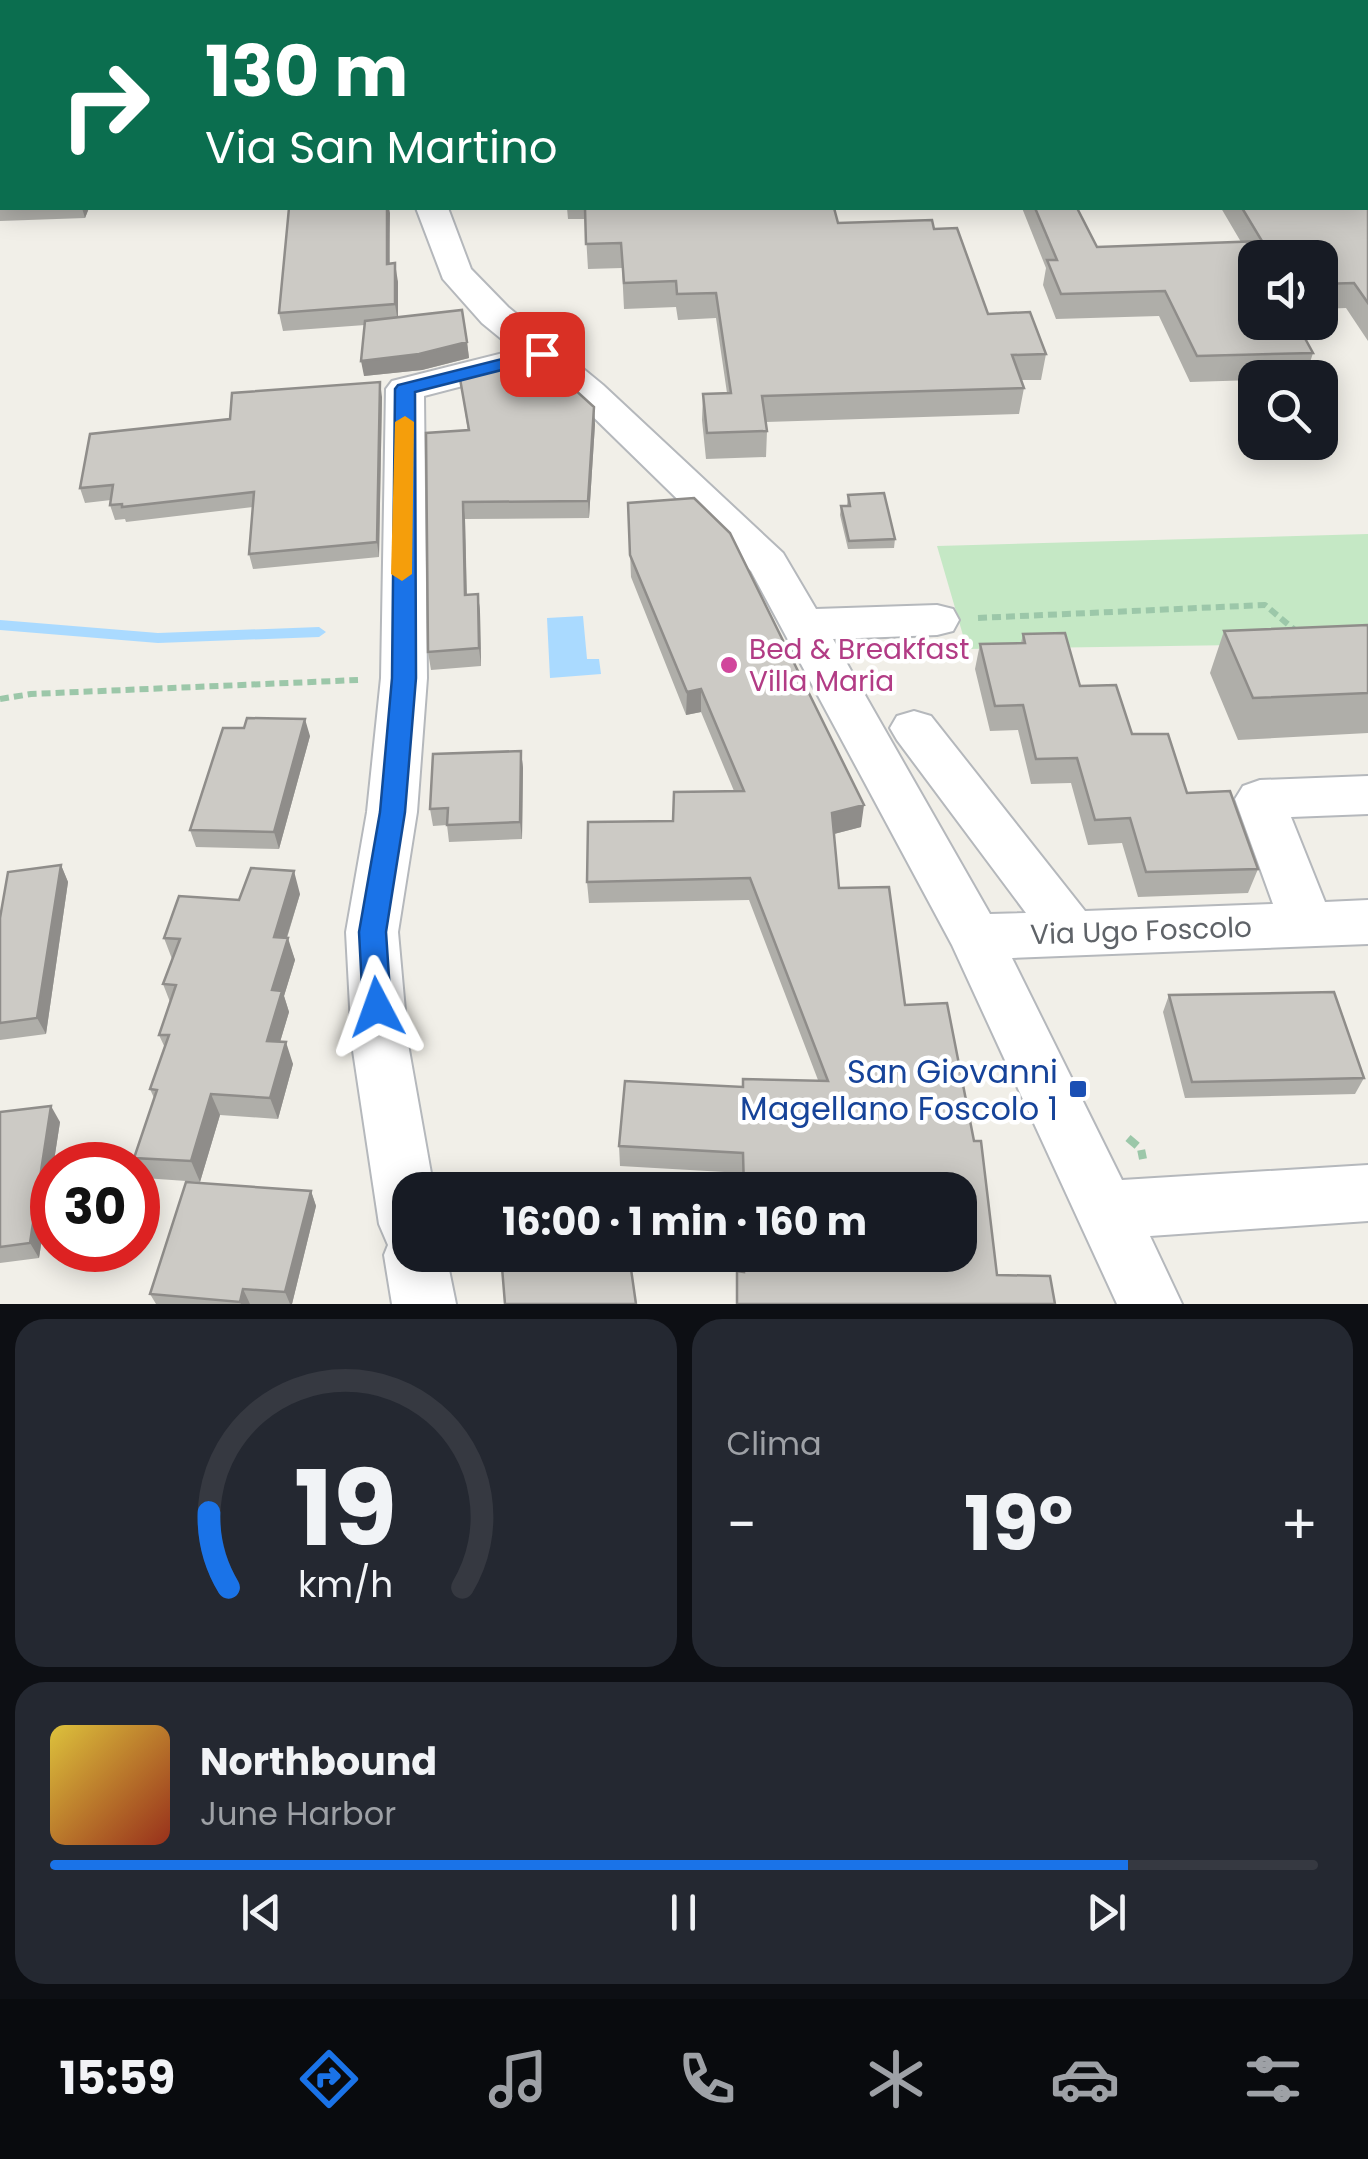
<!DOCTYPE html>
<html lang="it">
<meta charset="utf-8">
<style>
body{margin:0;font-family:Poppins,sans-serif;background:#242831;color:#f1f3f6;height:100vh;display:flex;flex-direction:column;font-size:38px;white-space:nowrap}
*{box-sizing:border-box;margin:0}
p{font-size:32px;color:#9ea1a6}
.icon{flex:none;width:55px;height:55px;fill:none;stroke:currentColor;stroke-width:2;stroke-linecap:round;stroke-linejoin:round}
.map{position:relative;height:1304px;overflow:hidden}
.side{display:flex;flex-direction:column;gap:15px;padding:15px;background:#0d0f14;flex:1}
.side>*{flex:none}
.guide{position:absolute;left:0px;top:0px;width:1370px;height:210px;box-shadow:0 5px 25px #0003;background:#0b6e4f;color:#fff;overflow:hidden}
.tools{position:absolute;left:1238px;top:240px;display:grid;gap:20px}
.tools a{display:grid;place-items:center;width:100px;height:100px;border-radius:20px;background:#171b24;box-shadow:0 5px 25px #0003;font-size:50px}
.speed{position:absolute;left:30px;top:1142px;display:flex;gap:20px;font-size:50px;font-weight:700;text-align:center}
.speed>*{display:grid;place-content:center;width:130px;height:130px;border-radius:50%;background:#171b24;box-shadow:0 5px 25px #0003;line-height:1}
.speed .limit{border:15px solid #d22;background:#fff;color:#111}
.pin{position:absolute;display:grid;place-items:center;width:85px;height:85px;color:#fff;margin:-42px;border-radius:20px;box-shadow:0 5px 15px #0006}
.me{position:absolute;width:110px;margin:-55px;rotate:356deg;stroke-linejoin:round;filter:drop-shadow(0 0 8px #0008)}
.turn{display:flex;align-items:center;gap:35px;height:210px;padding:0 40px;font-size:45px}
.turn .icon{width:130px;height:130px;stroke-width:2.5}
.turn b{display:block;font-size:70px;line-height:85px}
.big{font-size:75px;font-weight:700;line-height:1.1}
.side .tile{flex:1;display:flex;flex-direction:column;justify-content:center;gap:15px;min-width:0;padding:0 35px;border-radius:30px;background:#242831}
.side .dial{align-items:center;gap:0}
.dial svg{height:260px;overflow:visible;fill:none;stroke:#363941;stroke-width:7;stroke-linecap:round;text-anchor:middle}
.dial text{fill:#f1f3f6;stroke:none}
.song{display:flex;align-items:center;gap:30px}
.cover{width:120px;height:120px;border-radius:15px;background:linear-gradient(135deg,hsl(50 70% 55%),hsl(10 70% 35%))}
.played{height:10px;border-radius:5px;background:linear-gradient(90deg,#1a73e8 85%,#363941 85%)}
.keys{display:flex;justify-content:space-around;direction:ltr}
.heat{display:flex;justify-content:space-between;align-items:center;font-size:55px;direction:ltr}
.side .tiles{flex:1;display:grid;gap:15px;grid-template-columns:1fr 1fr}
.tile:last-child{grid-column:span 2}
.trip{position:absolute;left:392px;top:1172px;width:585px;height:100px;border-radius:30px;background:#171b24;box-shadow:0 5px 25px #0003;font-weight:700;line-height:100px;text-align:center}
.tab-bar{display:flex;height:160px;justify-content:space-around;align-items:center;background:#090b0e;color:#9ea1a6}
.tab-bar .icon{width:70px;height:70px}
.tab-bar .on{color:#1a73e8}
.tab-bar b{font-size:45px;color:#f1f3f6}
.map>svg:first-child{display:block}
</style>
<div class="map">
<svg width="1368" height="1304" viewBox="0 0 1368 1304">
<rect width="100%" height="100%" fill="#f1efe8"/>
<path fill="#c5e8c5" d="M1368,534V643L967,649L937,546Z"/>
<path fill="#aadaff" d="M583,616L587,659H599L601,674L550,678L547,618Z"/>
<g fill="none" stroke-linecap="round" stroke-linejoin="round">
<path fill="#aadaff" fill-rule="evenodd" d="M0,620L158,633L319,627L326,632L319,637L158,643L0,630Z"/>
<g stroke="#b5b8bc" stroke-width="4">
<path id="minor" d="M416,208H448L471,269L508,307L603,385L783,553L816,609L937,605L953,609L959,620L953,631L937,635L833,639L990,914L1026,913L897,740L890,728L897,716L914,711L931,716L1085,911L1273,904L1235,799L1243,786L1260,780L1368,776V814L1291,817L1325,902L1368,900V944L1012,958L1122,1180L1368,1165V1221L1150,1236L1182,1304H1117L952,945L751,571L577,401L536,367L424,396L427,678L417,812L398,932L408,1044L434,1190H410V1255H446L456,1304H392L384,1255L388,1245L379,1224L352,1044L346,932L367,812L381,678L386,389L392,381L515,350L482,323L443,279Z"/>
</g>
<path stroke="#9cc7a9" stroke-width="6" stroke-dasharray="9 5" stroke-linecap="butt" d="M978,618L1265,605L1296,631
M0,699L31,694L358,680"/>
<path stroke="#9cc7a9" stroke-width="8" stroke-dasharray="12 6" stroke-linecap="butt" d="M1128,1138L1141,1149L1143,1159"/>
<use href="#minor" fill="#fff" fill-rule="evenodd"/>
</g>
<path fill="#afaea9" d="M0,0L2,2V208H89L85,218L0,221Z
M1368,56V341L1346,308L1320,309V258H1255L1313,353L1305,378H1255V380L1190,382L1159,316L1056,319L1043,285L1046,268L1022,208H1077L1097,247L1241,242L1221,208H1368Z
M289,208H389L390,264L398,282V317L467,342L469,358L422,370L364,376L365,325L283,331L279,313Z
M567,208H834L838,223L934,229L988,314L1046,354L1041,380H1021L1024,388L1019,414L766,422L767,431L766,457L706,459L702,420L703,394L727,393L716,318L678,320L676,307L624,309L622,268L588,269L585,219H568Z
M459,373L543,379L595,424L589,518L465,519L467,595L478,594L480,612L481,666L431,670L428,652L468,431Z
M382,397L379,557L253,569L249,554L253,507L126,522L125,519L115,520L110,505L111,500L85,503L80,488L230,419Z
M848,495L895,539L894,548L848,549L840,515L841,506H847Z
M628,503L861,827L834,834L839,888L905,1005L997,1275L1055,1304H736L737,1271L743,1272V1255H960V1190H742V1173L620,1166L619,1146L743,1087L818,1080L749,900L589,903L587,882L673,821L734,791L701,712L686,715L631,577Z
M1368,625V733L1238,740L1210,673L1224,631Z
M1023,634L1132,734L1258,869L1248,893L1138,897L1122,843L1088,845L1071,783L1031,784L1018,730L990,731L975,669L980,644L1021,643Z
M244,728L310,736L279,849L196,847L190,830Z
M521,751L523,768L522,839L449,842L447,825L433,826L430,809Z
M61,865L68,882L46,1034L0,1040V918Z
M300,894L287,938L295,960L284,996L289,1012L280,1042L293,1064L278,1119L220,1115L200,1182L144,1178L134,1158L154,1098L150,1089L165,1048L159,1035L170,1002L163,984L172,959L164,938L239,900Z
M1169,995L1364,1078L1355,1094L1185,1098L1163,1012Z
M0,1112L60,1122L39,1258L0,1263Z
M311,1191L316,1206L292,1304H156L150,1294Z"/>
<path fill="#8f8d8a" d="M82,208H89L85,218Z
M387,208H389L390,213L389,282L387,264Z
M395,263L398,282V323L395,304Z
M467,342L469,358L422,370L364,376L361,361Z
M380,382L382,397L379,557L377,542Z
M594,407L595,424L589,518L588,501Z
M463,502L465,519L467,613L465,595Z
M478,594L480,612L481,666L479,648Z
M701,689V712L686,715L687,692Z
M305,719L310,736L279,849L274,832Z
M521,751L523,768L522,839L520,822Z
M864,805L861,827L830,835L832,813Z
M61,865L68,882L46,1034L37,1018Z
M294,871L300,894L280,959L274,937Z
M288,938L295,960L284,996L289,1012L274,1062L267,1041L272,990Z
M286,1042L293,1064L278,1119L270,1098Z
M211,1094L220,1115L200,1182L191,1161Z
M51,1106L60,1122L39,1258L30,1243Z
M311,1191L316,1206L292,1304H290L285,1292Z
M243,1289L250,1304H241L240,1302Z"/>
<path fill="#cccac5" stroke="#8f8d8a" stroke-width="2.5" d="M0,0H194L193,2H2V200H0Z
M311,0H382L381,2H310Z
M521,0H1291L1293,2H521Z
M1368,56V303L1354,283L1320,284V258H1255V322H1296L1313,353L1197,356L1165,291L1061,294L1047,260H1057L1035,208H1077L1097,247L1262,241L1242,208H1368Z
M289,208H387V264L395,263V304L279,313Z
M585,208H834L838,223L932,220L934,229L957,228L988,314L1030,312L1046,354L1012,355L1024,388L762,396L767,431L707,433L703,394L731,393L716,293L677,294L676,281L624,283L621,243L586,244Z
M462,310L467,342L419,354L361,361L365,321Z
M538,360L543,379L561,377L594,407L588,501L463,502L465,595L478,594L479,648L428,652L426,433L469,430L459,373Z
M380,382L377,542L249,554L254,492L122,507V504L110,505L113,485L80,488L90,434L230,419L232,393Z
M884,493L895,539L849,541L841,506H850L848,495Z
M694,498L730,533L864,805L832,813L839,888L889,887L905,1005L947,1003L974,1141H981L997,1275L1050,1276L1055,1304H737V1271L744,1272V1255H960V1190H744L743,1153L619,1146L625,1081L743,1087V1079L828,1081L750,878L587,882L588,822L673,821L674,792L744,791L701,689L687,692L630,555L628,503Z
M1368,625V693L1253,698L1224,631Z
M1065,633L1080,686L1116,685L1132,734H1168L1187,793L1230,791L1258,869L1146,872L1130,818L1095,820L1077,758L1036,759L1023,705L995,706L980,644L1025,643L1023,634Z
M247,718L305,719L274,832L190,830L223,728H244Z
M521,751L520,822L447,825L448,808L430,809L433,754Z
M61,865L37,1018L0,1023V918L8,872Z
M251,868L294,871L274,937L288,938L272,990L282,991L267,1041L286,1042L270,1098L211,1094L191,1161L134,1158L157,1090L150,1089L169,1035H159L176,985L163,984L180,939L164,938L179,896L239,900Z
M1334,992L1364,1078L1192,1082L1169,995Z
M51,1106L30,1243L0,1247V1112Z
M608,1180L609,1190H539Z
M186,1182L311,1191L285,1292L243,1289L240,1302L150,1294Z
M501,1255H629L636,1304H505Z"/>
<path fill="#1a73e8" stroke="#114b97" stroke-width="2.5" d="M542,349L549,351V358L415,392L416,678L405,812L386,932L391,1007L387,1015L377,1019L367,1015L363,1007L359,932L380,812L392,678L395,389L398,385Z"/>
<path fill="#f59e0b" d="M405,416L414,422L412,574L402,581L391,574L395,422Z"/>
<circle fill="#d1479c" stroke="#fff" stroke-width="4" cx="729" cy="665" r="10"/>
<rect fill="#1a4fb4" stroke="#fff" stroke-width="4" x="1068" y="1079" width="20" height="20" rx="5"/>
<g text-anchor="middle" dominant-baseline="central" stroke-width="9" stroke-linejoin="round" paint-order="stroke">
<g font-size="28" fill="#b23c85" stroke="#fff" text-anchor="start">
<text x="749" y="649">Bed &amp; Breakfast<tspan x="749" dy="32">Villa Maria</tspan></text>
</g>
<g font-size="28" fill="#5f6368" stroke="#fff">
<text transform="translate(1141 931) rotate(-2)">Via Ugo Foscolo</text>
</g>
<g font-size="32" fill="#164399" stroke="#fff" text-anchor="end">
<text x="1058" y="1071">San Giovanni<tspan x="1058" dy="37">Magellano Foscolo 1</tspan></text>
</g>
</g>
</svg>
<div class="tools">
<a><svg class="icon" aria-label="sound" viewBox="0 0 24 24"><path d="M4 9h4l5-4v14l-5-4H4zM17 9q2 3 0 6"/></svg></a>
<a><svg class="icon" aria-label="search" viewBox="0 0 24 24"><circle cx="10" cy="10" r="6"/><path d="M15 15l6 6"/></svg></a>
</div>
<div class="speed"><div class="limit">30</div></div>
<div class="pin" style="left:542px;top:354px;background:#d93025"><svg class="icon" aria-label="arrive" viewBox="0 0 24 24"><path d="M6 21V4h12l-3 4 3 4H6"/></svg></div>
<svg class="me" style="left:377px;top:1007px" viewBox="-20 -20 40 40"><path d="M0-17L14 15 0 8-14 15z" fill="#1a73e8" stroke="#fff" stroke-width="4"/></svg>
<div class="trip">16:00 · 1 min · 160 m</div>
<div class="guide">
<div class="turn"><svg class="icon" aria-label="right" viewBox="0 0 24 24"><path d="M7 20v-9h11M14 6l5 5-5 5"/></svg><div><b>130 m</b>Via San Martino</div></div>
</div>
</div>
<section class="side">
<div class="tiles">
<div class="tile dial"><svg viewBox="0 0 100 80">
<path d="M14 69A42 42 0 1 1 86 69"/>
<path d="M14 69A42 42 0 0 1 8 46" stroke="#1a73e8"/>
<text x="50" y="56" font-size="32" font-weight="700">19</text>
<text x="50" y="72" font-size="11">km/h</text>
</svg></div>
<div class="tile"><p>Clima</p>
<div class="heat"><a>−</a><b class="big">19°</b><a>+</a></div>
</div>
<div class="tile">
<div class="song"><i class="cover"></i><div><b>Northbound</b><p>June Harbor</p></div></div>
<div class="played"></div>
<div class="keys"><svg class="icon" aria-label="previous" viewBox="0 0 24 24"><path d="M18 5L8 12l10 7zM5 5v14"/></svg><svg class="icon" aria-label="pause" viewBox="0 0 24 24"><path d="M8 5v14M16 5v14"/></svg><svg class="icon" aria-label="next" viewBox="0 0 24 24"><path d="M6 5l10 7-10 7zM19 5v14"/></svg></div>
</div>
</div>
</section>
<nav class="tab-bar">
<b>15:59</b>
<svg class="icon on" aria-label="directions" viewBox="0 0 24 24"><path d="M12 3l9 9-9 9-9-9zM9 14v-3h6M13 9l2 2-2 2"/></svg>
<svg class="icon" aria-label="music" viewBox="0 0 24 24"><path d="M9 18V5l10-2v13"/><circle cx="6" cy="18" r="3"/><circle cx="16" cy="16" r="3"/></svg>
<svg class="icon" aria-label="phone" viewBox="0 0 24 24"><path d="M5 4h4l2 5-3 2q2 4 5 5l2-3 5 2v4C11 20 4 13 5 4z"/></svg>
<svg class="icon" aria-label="climate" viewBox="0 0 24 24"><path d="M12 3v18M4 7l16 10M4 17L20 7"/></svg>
<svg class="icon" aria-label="car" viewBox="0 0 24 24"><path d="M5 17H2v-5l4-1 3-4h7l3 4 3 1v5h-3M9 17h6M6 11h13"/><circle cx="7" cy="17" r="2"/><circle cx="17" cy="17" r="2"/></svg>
<svg class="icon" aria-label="filters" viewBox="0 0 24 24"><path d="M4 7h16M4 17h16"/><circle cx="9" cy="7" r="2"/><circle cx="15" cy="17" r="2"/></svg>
</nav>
